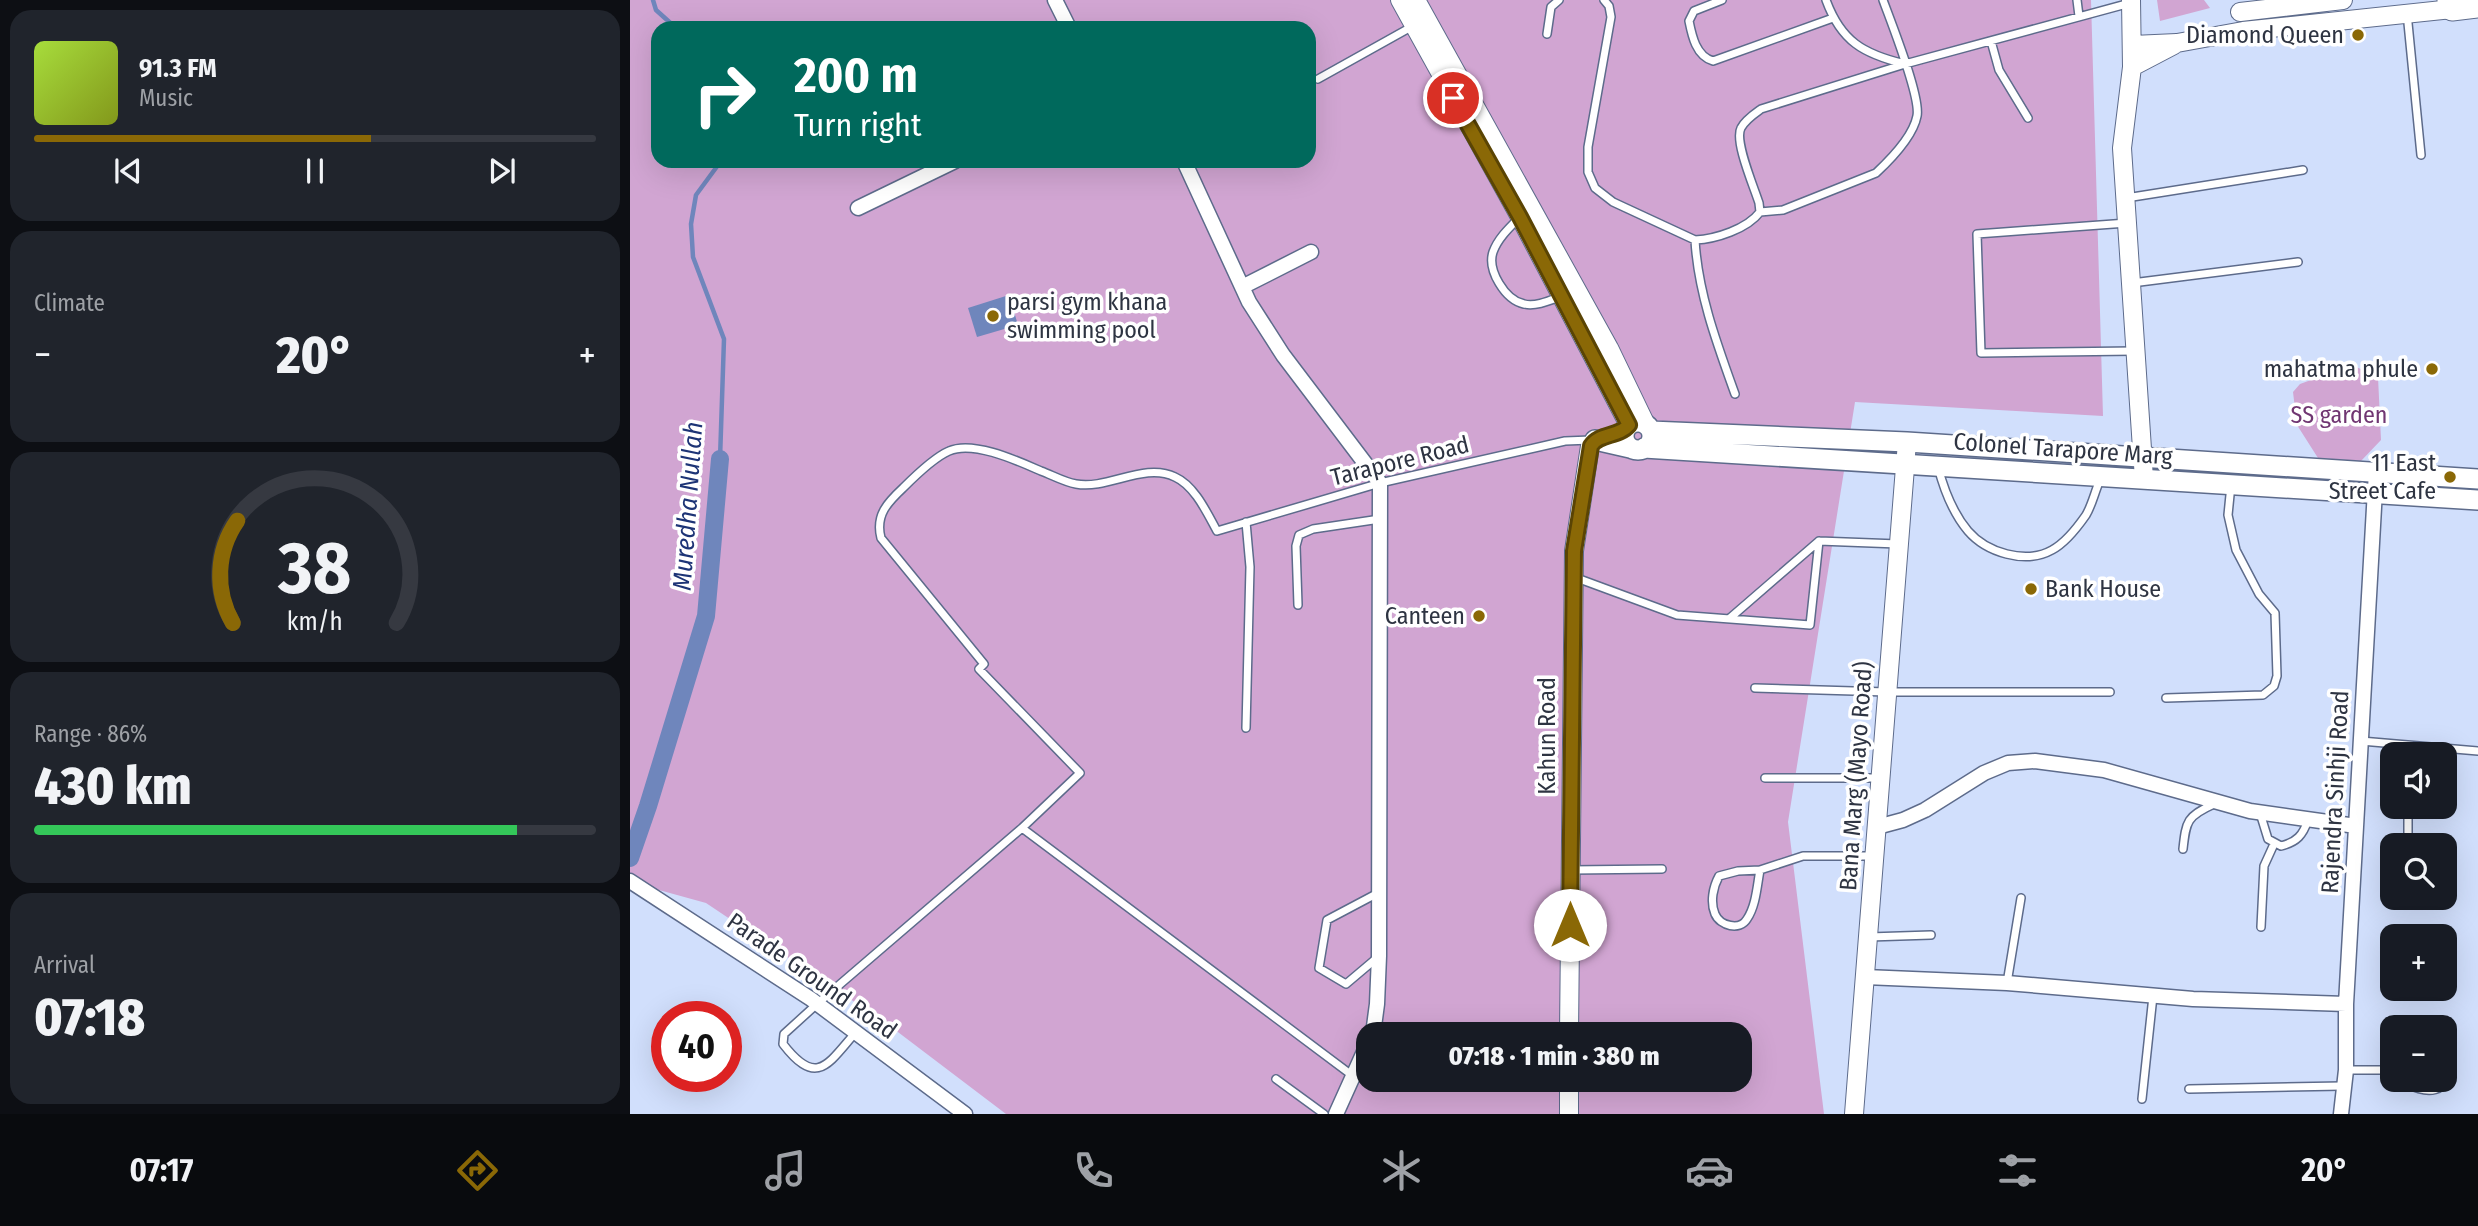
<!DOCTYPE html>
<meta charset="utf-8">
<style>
body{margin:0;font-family:"Fira Sans Condensed",sans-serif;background:#20242c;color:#f1f3f6;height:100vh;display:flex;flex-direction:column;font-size:26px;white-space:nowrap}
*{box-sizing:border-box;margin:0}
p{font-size:23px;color:#9ea1a6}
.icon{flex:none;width:38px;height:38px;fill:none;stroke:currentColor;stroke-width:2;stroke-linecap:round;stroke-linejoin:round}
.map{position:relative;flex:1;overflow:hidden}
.details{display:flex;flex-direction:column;gap:10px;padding:10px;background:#0d0f14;width:630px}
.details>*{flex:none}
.banner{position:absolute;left:21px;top:21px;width:665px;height:147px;border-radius:21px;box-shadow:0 7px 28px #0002;background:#00695c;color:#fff;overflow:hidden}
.controls{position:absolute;left:1750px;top:742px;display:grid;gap:14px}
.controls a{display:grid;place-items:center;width:77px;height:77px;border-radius:14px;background:#171b24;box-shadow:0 7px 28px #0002;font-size:35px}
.speed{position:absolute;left:21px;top:1001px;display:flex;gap:14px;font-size:35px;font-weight:700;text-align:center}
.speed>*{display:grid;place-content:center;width:91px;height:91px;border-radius:50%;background:#171b24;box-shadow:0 7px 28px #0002;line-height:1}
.speed .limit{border:10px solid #d22;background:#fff;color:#111}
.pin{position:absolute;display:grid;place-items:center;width:60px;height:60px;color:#fff;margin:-30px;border:4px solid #fff;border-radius:50%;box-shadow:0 2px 7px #0007}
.me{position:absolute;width:77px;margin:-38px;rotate:0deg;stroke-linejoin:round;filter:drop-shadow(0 0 5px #0008)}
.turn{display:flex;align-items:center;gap:24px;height:147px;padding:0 28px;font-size:32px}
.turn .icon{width:91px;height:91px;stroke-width:2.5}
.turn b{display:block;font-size:49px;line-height:60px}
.big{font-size:52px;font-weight:800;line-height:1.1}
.details .card{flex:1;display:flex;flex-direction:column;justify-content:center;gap:10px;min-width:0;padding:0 24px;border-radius:21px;background:#20242c}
.details .dial{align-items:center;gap:0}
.dial svg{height:182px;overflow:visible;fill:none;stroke:#363941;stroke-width:7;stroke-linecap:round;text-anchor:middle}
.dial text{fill:#f1f3f6;stroke:none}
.song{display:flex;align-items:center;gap:21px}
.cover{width:84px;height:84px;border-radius:10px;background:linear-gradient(135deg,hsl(80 70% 55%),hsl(70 70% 35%))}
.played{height:7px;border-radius:4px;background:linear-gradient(90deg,#8a6806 60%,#363941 60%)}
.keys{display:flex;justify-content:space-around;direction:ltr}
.heat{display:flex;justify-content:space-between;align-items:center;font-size:38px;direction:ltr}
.charge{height:10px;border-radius:5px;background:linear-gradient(90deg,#34c759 86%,#363941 0)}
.trip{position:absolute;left:726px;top:1022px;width:396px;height:70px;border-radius:21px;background:#171b24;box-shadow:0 7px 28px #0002;font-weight:800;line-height:70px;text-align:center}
.tabs{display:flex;height:112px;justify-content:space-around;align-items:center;background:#090b0e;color:#9ea1a6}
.tabs .icon{width:49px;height:49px}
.tabs .selected{color:#8a6806}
.tabs b{font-size:32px;color:#f1f3f6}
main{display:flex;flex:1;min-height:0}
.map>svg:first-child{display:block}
</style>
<main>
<section class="details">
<div class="card">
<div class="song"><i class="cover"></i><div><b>91.3 FM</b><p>Music</p></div></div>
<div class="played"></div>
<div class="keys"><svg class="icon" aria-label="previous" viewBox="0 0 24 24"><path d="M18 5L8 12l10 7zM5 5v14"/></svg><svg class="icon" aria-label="pause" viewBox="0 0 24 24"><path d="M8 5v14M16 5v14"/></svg><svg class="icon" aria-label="next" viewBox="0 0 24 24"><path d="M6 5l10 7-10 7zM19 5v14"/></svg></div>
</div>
<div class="card"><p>Climate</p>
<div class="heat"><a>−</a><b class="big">20°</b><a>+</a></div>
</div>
<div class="card dial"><svg viewBox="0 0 100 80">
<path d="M14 69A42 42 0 1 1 86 69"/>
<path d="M14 69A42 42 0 0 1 16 24" stroke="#8a6806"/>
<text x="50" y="56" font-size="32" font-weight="700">38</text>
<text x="50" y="72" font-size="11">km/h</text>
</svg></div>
<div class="card"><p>Range · 86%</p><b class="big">430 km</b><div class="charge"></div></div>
<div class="card"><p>Arrival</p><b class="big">07:18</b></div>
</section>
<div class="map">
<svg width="1848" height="1114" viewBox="0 0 1848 1114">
<rect width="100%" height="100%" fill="#d1dffc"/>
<path fill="#d1a5d2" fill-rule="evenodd" d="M0,0H1461L1473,416L1225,402L1158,822L1194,1114H376L256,1023L76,903L0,882ZM28,28H679V161H28ZM738,1034H1110V1080H738Z
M1527,0H1574L1580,8L1530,21Z
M1722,365L1748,377L1751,440L1731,461L1688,458L1667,425L1663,392L1670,384Z"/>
<path fill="#6f86bc" d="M379,295L388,325L347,337L338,308Z"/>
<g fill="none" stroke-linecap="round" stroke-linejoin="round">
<path stroke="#6f86bc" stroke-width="4.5" d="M23,0L26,10L46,28
M90,459L94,339L63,257L61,224L66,195L91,161"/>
<path stroke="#6f86bc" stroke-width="18" d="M0,858L18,806L76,616L90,459"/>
<g stroke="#5d6b8b" stroke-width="10">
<path id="service" d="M974,0L979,6L981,17L958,147V172L965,188L983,202L1065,240C1086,239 1117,229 1130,212L1129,203C1124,187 1104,141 1111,128C1115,120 1124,114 1131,109L1275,64L1500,3
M1092,0L1064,11L1059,21C1062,36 1066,56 1083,61L1203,18
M1196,0C1211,41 1233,54 1275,64
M1447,0L1449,16
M1777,13L1791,155
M917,34L921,7L929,0
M1361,41L1369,70L1398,118
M688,79L783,26
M1496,198L1673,170
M1130,212L1153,210L1246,173C1261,159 1283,137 1287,116C1291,97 1261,22 1253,0
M890,217C880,227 868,238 863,252C857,270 875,300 894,304C906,307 921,300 932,296
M1497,223L1347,234L1351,353L1505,351
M1065,240C1068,293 1087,344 1105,394
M1502,283L1668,262
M1308,467C1314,490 1322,512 1338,531C1356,552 1395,565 1422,550C1435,543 1447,528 1456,515C1462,505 1465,491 1470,480
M616,522L620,567L616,728
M944,577L1047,615L1180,625L1189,541
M668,605L666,546L669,535L683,529L750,519
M1100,618L1189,541L1268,544
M1125,688L1257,692H1480
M1536,698L1633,695L1644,686L1647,676L1645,613L1629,594L1606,550L1598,515L1601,485
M1731,741L1848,751
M1135,778H1250
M1778,807V845
M1630,813L1638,839L1651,846C1667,842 1673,835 1678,820
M392,828L723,1076
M1553,849C1556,821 1557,816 1584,804
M941,870L1032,869
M1130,870C1127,886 1126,906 1117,919C1110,931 1090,926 1085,914C1080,902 1083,887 1089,876L1108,871L1130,870L1173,856H1244
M1631,927L1634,866L1644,844
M1239,937L1301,935
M748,957L716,984L689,968L697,920L748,893
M1377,983L1391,898
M226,1032C198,1064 187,1088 153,1044L154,1034L187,1004L392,828L450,773L349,669L354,664L251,538C245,515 258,502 273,488C284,477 305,457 319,451C343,440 388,461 411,471C422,475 434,482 446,484C478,490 514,462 545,477C565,486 577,513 587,531L750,483L935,441L961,440
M1716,1070H1762
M646,1079L694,1114
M1772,1080C1793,1096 1825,1096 1815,1060
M1559,1089L1712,1086
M1512,1099L1523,996"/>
</g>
<g stroke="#5d6b8b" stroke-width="17">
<path id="minor" d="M425,0L439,28
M554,161L619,302L653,355L750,483L749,956L747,1004L743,1034
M228,208L325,161
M612,287L681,252
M1247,827L1273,820L1295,810L1354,773L1378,763L1405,761L1474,770L1620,811L1726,826
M0,881L181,999L335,1114
M1235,977L1377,983L1563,999L1716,1004
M706,1114L738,1043
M1711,1114L1716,1070V1004L1746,472"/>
</g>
<g stroke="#5d6b8b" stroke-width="20">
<path id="tertiary" d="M770,0L890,217L999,425
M786,0L979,348L1016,425
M1501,0L1502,67L1492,148L1514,479
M1610,12L1713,0
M1503,45L1547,43L1613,31L1822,9
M1502,67L1544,45
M939,1034L944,551L960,446L965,440
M939,1114V1080
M1224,1114L1277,442"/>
</g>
<g stroke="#5d6b8b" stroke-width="22">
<path id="secondary" d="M994 436a14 14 0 1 1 28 0a14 14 0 1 1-28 0Z
M1021,431L1277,442L1848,479
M965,440L1000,448
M1014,448L1848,500"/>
</g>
<g stroke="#5d6b8b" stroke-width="25">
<path id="primary" d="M1819,0L1822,9L1848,6"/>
</g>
<use href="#service" stroke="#fff" stroke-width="7"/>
<use href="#minor" stroke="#fff" stroke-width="14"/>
<use href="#tertiary" stroke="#fff" stroke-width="18"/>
<use href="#secondary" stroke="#fff" stroke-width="19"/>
<use href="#primary" stroke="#fff" stroke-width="23"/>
</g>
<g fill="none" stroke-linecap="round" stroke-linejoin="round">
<g stroke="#5a4404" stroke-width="18">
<path id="route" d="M823,98L890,217L999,425C989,437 969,433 961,446L944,551L940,925"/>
</g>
<use href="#route" stroke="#8a6806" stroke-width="12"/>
</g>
<g fill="#8a6806" stroke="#fff" stroke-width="2.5">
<circle cx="1728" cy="35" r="7"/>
<circle cx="363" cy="316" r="7"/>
<circle cx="1802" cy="369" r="7"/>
<circle cx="1820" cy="477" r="7"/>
<circle cx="1401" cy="589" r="7"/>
<circle cx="849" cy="616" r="7"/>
</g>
<g text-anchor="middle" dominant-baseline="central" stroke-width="7" stroke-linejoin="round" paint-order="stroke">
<g font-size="24" fill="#2e3442" stroke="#fff" text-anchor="end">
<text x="1714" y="35">Diamond Queen</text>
<text x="377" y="302" text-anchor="start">parsi gym khana<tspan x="377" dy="28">swimming pool</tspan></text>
<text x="1788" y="369">mahatma phule</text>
<text x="1806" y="463">11 East<tspan x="1806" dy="28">Street Cafe</tspan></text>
<text x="1415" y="589" text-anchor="start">Bank House</text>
<text x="835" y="616">Canteen</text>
</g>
<g font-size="24" fill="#703672" stroke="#fff">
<text x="1709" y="415">SS garden</text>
</g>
<g font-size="24" fill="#2e3442" stroke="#fff">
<text transform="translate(1433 449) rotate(4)">Colonel Tarapore Marg</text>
<text transform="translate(770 461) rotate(-14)">Tarapore Road</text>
<text transform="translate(917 736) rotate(-90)">Kahun Road</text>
<text transform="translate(1226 776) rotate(-86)">Bana Marg (Mayo Road)</text>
<text transform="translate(1705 792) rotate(-87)">Rajendra Sinhji Road</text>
<text transform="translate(182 976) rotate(35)">Parade Ground Road</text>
</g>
<g font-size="26" font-style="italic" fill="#1d3476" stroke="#fff">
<text transform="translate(58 506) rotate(-86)">Muredha Nullah</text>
</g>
</g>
</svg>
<div class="controls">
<a><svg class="icon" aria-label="sound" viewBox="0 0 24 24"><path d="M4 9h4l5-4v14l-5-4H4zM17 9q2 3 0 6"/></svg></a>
<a><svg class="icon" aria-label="search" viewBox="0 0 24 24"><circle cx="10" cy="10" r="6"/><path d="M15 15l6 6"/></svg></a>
<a>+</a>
<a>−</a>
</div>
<div class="speed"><div class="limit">40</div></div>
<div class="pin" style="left:823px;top:98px;background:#d93025"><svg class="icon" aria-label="arrive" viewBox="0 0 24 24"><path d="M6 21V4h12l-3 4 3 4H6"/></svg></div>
<svg class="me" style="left:940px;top:925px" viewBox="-20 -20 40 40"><circle r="19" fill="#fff"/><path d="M0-13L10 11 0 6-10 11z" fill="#8a6806"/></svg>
<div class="trip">07:18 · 1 min · 380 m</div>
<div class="banner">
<div class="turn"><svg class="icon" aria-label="right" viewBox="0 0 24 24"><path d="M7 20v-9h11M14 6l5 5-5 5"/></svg><div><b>200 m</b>Turn right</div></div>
</div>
</div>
</main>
<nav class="tabs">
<b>07:17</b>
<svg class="icon selected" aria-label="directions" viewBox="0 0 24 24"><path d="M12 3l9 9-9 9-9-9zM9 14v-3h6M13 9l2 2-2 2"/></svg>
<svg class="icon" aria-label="music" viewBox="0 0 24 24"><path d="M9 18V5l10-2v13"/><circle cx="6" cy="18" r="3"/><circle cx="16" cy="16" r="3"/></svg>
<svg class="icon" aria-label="phone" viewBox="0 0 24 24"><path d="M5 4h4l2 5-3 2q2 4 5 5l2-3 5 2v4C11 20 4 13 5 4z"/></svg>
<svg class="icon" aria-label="climate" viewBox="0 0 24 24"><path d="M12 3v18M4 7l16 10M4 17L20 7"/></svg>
<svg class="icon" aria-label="car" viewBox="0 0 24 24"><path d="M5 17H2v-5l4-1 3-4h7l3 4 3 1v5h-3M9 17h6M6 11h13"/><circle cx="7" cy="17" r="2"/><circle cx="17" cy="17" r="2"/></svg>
<svg class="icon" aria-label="filters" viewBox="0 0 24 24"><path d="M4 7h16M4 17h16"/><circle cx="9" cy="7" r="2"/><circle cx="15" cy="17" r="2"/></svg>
<b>20°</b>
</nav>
